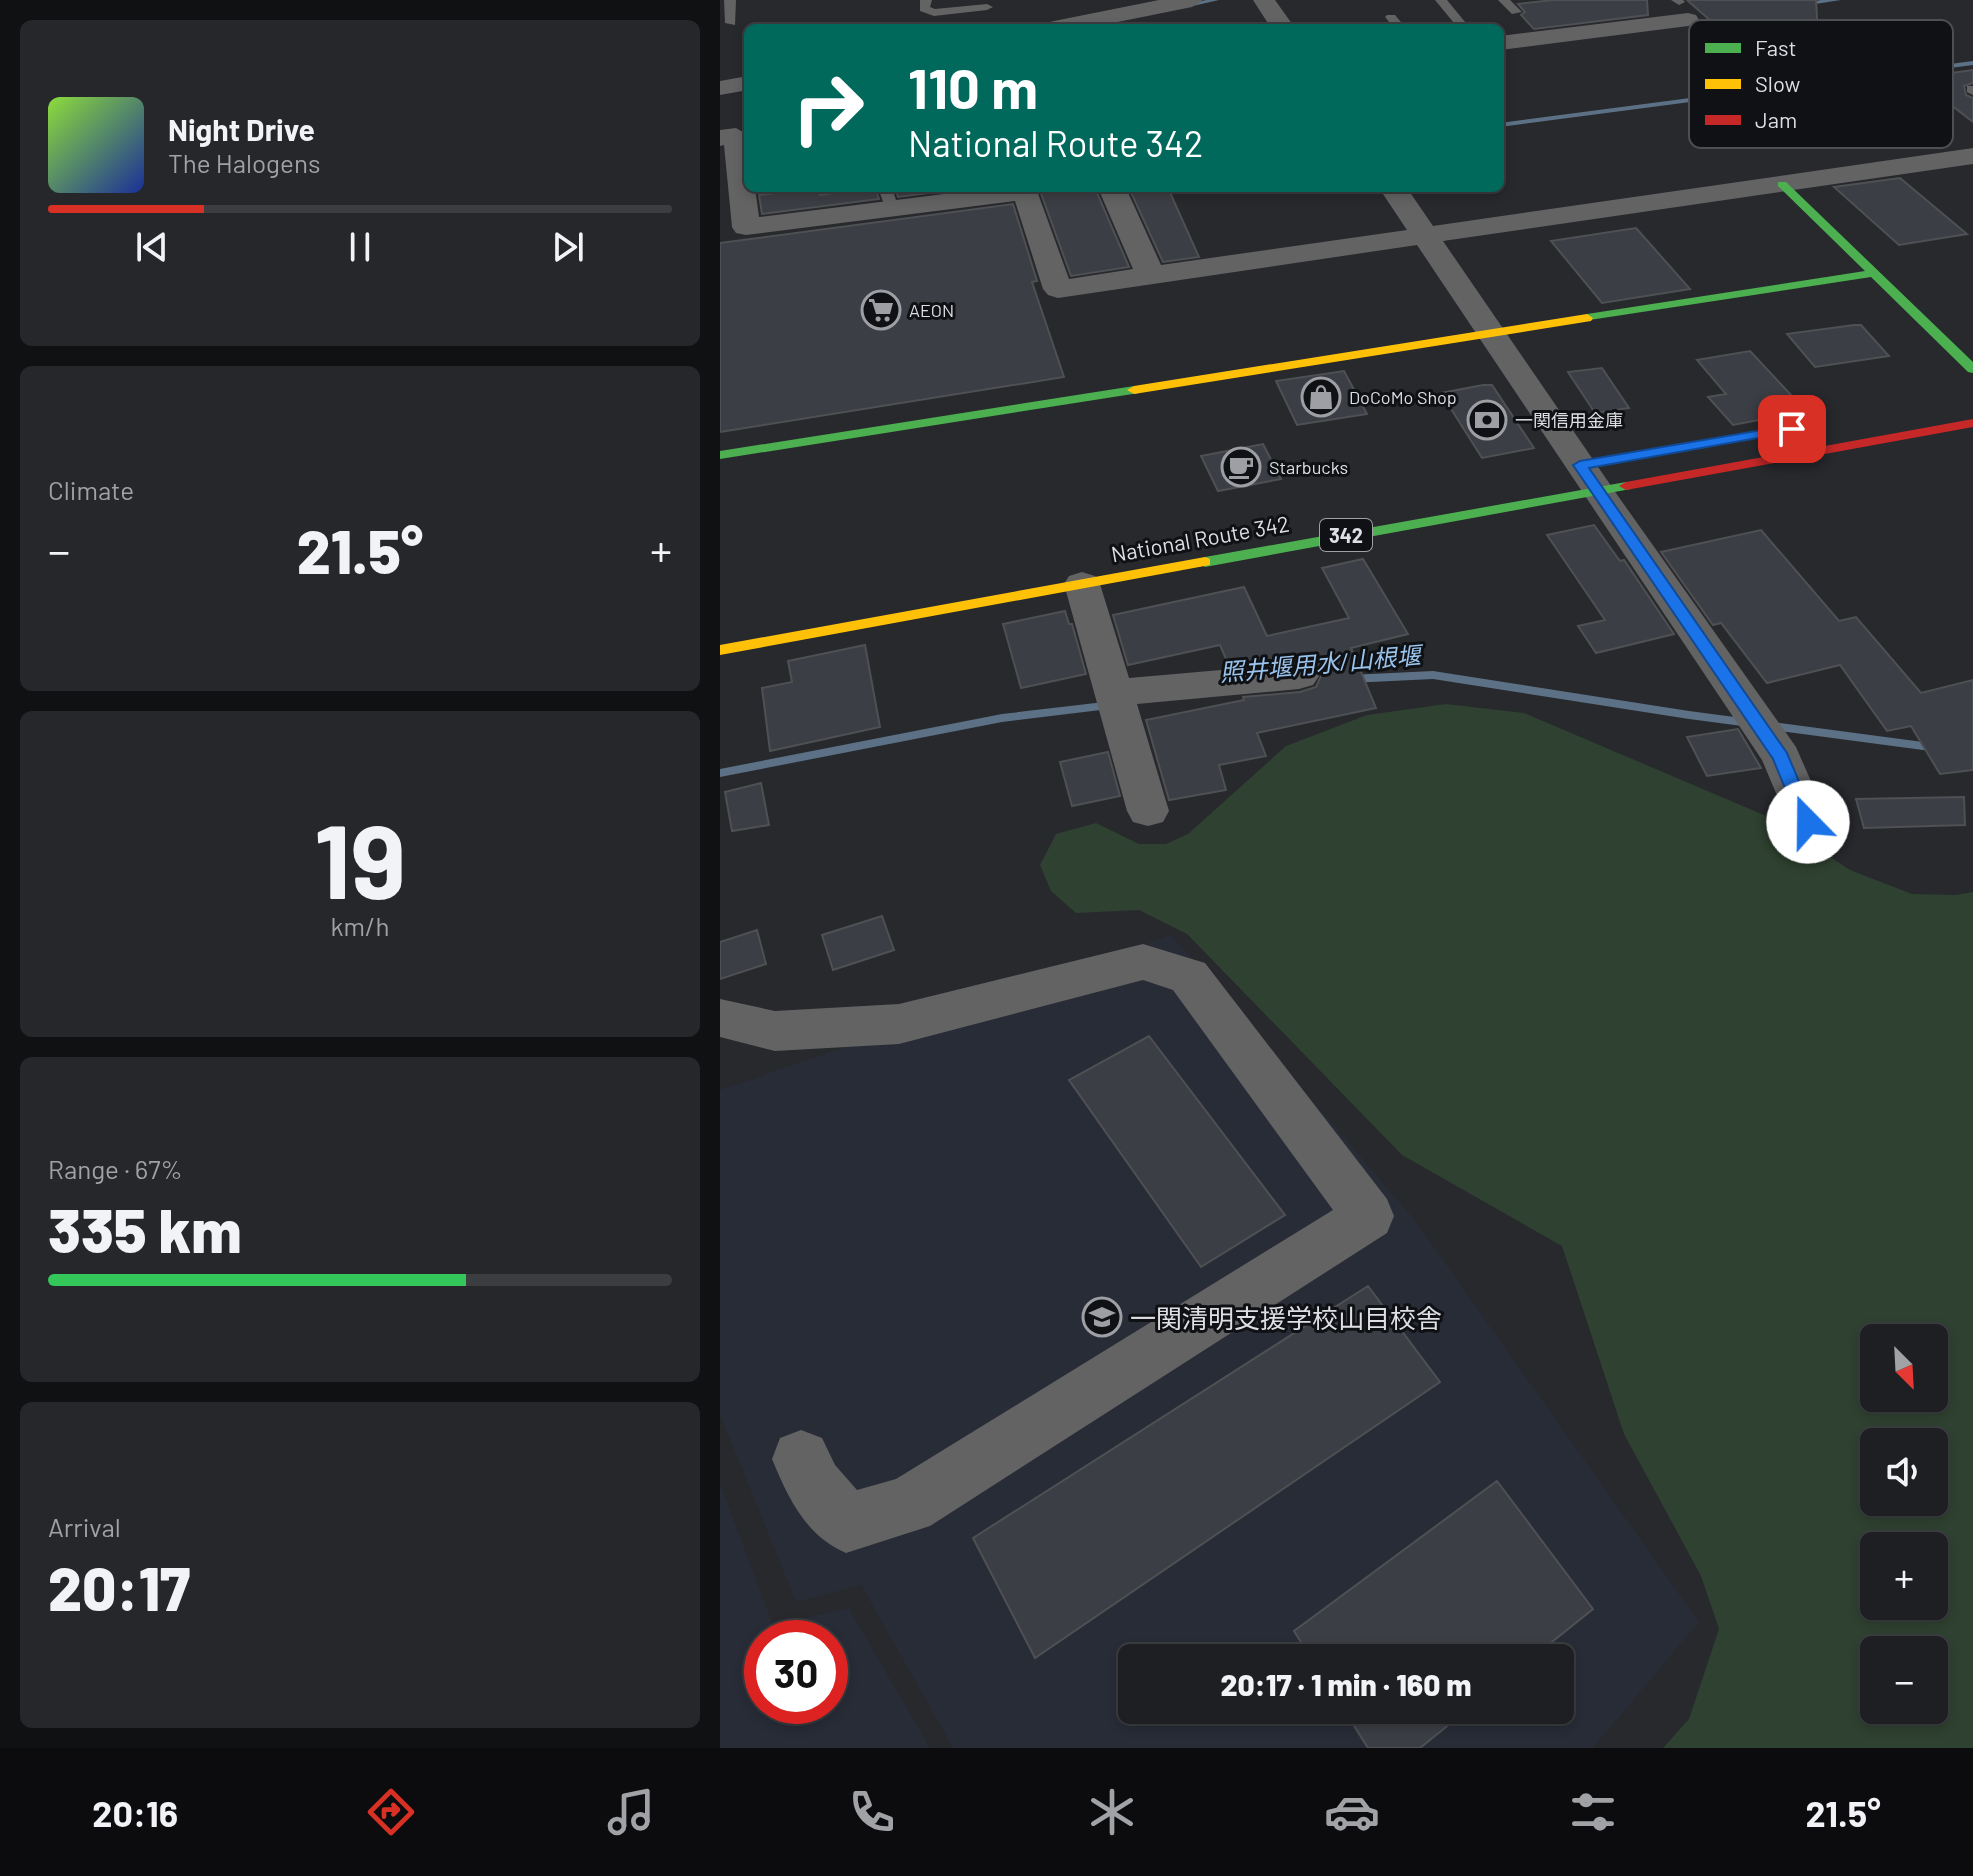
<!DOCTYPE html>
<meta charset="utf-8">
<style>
body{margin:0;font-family:Barlow,"Noto Sans JP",sans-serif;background:#25272a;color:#f1f3f6;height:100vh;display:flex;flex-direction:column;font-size:30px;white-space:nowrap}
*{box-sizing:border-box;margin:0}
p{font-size:26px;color:#a0a2a5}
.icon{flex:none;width:44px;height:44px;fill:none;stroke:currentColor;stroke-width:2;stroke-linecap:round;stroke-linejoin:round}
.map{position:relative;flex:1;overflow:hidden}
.drawer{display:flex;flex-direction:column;gap:20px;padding:20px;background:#101113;width:720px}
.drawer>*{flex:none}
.hud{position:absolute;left:24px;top:24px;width:760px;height:168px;border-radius:12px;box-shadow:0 4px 12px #0003,0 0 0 2px #3b3d40;background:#00695c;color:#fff;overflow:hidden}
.needle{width:52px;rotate:156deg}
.buttons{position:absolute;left:1140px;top:1324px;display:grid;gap:16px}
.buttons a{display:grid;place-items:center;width:88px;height:88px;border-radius:12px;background:#1d1f22;box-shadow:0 4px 12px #0003,0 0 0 2px #3b3d40;font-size:40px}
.speed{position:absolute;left:24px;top:1620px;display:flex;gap:16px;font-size:40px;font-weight:700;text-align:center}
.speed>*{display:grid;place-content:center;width:104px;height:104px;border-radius:50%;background:#1d1f22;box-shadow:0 4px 12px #0003,0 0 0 2px #3b3d40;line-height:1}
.speed .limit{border:12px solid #d22;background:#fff;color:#111}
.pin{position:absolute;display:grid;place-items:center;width:68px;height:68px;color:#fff;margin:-34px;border-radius:16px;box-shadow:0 4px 12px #0006}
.me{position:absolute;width:88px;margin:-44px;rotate:338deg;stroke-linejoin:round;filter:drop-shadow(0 0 6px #0008)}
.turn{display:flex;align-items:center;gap:28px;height:168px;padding:0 32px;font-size:36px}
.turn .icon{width:104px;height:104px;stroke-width:2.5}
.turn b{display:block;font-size:56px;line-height:68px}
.big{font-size:60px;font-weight:800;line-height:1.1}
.drawer .card{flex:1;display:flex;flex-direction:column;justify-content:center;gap:12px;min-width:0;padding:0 28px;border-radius:12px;background:#25272a}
.drawer .dial{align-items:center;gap:0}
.dial b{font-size:104px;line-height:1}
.song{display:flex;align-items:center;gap:24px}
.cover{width:96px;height:96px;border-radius:12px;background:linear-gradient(135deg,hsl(90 70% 55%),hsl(230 70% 35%))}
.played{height:8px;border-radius:4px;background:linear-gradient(90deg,#d93025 25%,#3b3d40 25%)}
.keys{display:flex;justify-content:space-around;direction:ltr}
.heat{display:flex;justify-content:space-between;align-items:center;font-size:44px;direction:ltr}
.charge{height:12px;border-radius:6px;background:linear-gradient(90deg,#34c759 67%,#3b3d40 0)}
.trip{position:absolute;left:398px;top:1644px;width:456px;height:80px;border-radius:12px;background:#1d1f22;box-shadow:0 4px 12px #0003,0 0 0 2px #3b3d40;font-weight:800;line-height:80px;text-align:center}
.tabs{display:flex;height:128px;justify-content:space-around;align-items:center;background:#0c0c0e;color:#a0a2a5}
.tabs .icon{width:56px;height:56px}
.tabs .current{color:#d93025}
.tabs b{font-size:36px;color:#f1f3f6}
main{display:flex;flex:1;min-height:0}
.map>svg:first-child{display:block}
</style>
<main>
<section class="drawer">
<div class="card">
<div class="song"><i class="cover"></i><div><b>Night Drive</b><p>The Halogens</p></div></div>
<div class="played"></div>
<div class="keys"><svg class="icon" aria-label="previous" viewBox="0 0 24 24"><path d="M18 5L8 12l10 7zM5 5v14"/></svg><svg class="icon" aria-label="pause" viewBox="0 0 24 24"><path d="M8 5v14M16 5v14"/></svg><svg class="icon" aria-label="next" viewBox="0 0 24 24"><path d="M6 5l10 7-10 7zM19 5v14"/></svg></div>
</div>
<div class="card"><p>Climate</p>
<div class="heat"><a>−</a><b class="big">21.5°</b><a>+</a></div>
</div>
<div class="card dial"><b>19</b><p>km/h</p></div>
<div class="card"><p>Range · 67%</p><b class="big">335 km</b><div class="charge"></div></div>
<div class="card"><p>Arrival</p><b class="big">20:17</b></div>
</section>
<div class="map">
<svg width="1253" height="1748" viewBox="0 0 1253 1748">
<rect width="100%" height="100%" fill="#27292d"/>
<path fill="#282c37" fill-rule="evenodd" d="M451,935L694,1219L979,1622L873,1748H233L141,1585L76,1602L0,1415V1090ZM412,1658H840V1710H412Z
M0,1483L53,1625L129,1608L210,1748H0ZM42,1638H110V1706H42Z"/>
<path fill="#2f4130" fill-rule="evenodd" d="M726,704L804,713L1051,818L1130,870L1192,894L1236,895L1253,892V1748H943L969,1719L999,1629L981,1576L904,1434L842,1246L682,1155L467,934L419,910L356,913L331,891L320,865L336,834L376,823L419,844H446L468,834L566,746L647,715ZM1154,1338H1214V1398H1154ZM1154,1442H1214V1502H1154ZM1154,1546H1214V1606H1154ZM1154,1650H1214V1710H1154Z"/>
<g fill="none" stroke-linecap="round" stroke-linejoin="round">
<path fill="#5c7185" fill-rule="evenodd" d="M486,0H499L464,8L461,6Z
M1101,0H1121L1082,6L1079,4Z
M1253,61V65L780,127V123Z
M713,671L969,711L1218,744L1224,748L1218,752L969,719L713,679L630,683L625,679L630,675Z
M393,701L398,705L397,708L282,722L0,777V769L282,714Z"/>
</g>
<path fill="#3c3e45" stroke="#4e5053" stroke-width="2" d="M833,0H927L928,15L814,29L801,15L805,12L798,4Z
M967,0H1096L1098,34L1150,28L1198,64L1060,82Z
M1253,70V83L1244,86L1246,95L1253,98V122L1196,78Z
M1180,178L1247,234L1179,245L1114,187Z
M95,188H99L100,195L155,188L159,199L42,214L39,195Z
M175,188H248L178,197Z
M319,188H375L409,267L351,276Z
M409,188H448L479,257L443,262Z
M293,204L317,281L312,282L344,377L0,432V243Z
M916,228L970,289L882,303L831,241Z
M1134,325H1141L1169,356L1095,367L1067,334Z
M1030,351L1086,411L1013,425L988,397L1006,394L977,360Z
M882,368L909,408L875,413L848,372Z
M624,371L647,414L577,425L556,381Z
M763,385H772L814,448L762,458L721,393Z
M543,444L561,479L498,491L481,456Z
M874,525L900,561L904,560L954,634L876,653L858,626L885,620L827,535Z
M1041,530L1119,621L1136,617L1201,693L1253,680V770L1220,774L1191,726L1167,731L1120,665L1047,683L1001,623L993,625L941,552Z
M643,559L688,634L631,648L656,708L537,733L546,756L499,765L506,790L449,800L426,720L524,700L523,697L580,692L596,687L602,674L594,664L579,660L509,666L500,645L408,665L393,615L524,587L547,636L629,618L602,568Z
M345,611L349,624H352L366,674L301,688L283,624Z
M145,645L160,727L50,751L42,688L72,682L68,661Z
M1018,729L1041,768L987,776L967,737Z
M388,752L400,796L352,806L340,762Z
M41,783L49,825L12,831L5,792Z
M1244,797L1245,825L1144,828L1136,799Z
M162,916L174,950L113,970L102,935Z
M37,930L46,964L0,979V942Z
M429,1036L565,1215L481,1267L349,1080Z
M648,1286L720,1382L315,1658L253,1538Z
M777,1481L873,1609L812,1658H591L574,1631Z
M624,1710H747L700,1748H648Z"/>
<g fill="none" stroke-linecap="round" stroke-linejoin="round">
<path fill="#636363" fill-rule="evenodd" d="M4,0H16L15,25L5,23Z
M200,0H212L210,7L215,9L267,4L273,7L267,10L214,16L200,11Z
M715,0H727L750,28H738Z
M778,0H790L802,12L792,14Z
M951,0H963L965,2L959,5Z
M667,15H675L686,28H674L665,17Z
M1247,86H1253V95L1247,92Z
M158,188H172L179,209L177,212H167Z"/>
<path fill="#636363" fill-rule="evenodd" d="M439,0H483L472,7L368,28H322L326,23L334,21Z
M533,0H555L575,28H551Z
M968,13L976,15L979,20L976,25L780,50V36Z
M28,76V90L0,95V81Z
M16,128L28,135V188H35L39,217L272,188H316L349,279L413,269L378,188H406L441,265L687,230L659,188H687L713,226L1253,148V164L723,241L898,496L1076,747L1109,822L1103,833L1088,838L1073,833L1042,760L697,245L338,298L328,295L323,289L295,201L26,235L16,233L12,227L4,145L0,146V130Z
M362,572L375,576L380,584L409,678L579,663L593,667L599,676L593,685L579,689L417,704L449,811L443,822L428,826L413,822L407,811L344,584L349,576Z
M423,944L485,963L667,1199L674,1216L667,1233L210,1526L126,1553C86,1536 68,1498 52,1459L60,1438L81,1430L102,1438L115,1465L137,1490L176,1479L613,1210L453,990L423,980L179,1044L55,1051L0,1037V999L55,1011L179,1004Z"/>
<path fill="#4caf50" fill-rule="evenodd" d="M1058,182H1066L1253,362V373L1248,372L1151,277L863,321L861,318L867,314L1145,271L1058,186Z
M414,386L419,387V393L0,459V451Z
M906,482L911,483V489L485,567L478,562L485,557Z"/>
<path fill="#ffc107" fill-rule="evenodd" d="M867,314L873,318L871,321L414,394L407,390L414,386Z
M485,557L490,559V565L0,655V645Z"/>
<path fill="#c62828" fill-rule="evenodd" d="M1253,419V427L906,490L899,486L906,482Z"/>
</g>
<path fill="#1a73e8" stroke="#114b97" stroke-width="2" d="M1072,425L1077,426V431L869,468L1067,753L1096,822L1088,829L1079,822L1053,759L853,465L860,461Z"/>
<defs>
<g id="supermarket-ring" transform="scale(2)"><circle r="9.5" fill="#0f1114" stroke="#9d9fa4" stroke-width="1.5"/><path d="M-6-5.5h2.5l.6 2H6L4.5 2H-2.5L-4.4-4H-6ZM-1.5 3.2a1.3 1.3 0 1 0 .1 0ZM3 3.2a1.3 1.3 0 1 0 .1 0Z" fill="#9d9fa4"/></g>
<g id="shop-ring" transform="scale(2)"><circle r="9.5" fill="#0f1114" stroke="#9d9fa4" stroke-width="1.5"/><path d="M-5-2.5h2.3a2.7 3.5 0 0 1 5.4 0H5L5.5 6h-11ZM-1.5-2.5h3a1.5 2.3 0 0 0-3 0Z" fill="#9d9fa4"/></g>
<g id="bank-ring" transform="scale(2)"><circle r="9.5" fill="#0f1114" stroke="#9d9fa4" stroke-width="1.5"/><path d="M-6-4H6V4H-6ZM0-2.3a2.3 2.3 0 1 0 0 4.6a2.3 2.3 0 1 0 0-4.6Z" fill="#9d9fa4"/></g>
<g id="cafe-ring" transform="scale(2)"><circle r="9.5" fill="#0f1114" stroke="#9d9fa4" stroke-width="1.5"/><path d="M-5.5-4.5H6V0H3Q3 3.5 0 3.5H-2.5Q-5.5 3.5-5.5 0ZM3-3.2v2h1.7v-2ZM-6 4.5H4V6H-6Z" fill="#9d9fa4"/></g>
<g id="school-ring" transform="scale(2)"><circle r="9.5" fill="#0f1114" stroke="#9d9fa4" stroke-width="1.5"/><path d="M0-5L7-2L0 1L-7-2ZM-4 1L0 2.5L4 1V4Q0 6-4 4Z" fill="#9d9fa4"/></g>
</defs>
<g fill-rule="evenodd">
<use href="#supermarket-ring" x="161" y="310"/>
<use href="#shop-ring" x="601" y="397"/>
<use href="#bank-ring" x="767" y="420"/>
<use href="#cafe-ring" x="521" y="467"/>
<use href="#school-ring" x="382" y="1317"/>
</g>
<g text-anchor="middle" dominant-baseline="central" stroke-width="6" stroke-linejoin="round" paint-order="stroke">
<g font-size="18" fill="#dddfe4" stroke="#0f1114" text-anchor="start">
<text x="189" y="310">AEON</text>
<text x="629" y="397">DoCoMo Shop</text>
<text x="795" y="420">一関信用金庫</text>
<text x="549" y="467">Starbucks</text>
</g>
<rect fill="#0f1114" stroke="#9fa1a6" stroke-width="2" x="600" y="519" width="52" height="32" rx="6"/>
<g font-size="20" font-weight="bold" fill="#dddfe4">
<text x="626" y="535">342</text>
</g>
<g font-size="22" fill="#dddfe4" stroke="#0f1114">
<text transform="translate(480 538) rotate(-10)">National Route 342</text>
</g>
<g font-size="24" font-style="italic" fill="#9ac4ed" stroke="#0f1114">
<text transform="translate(600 663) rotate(-5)">照井堰用水/山根堰</text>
</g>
<g font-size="26" fill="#dddfe4" stroke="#0f1114" text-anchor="start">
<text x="410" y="1317">一関清明支援学校山目校舎</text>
</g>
</g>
<rect x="969" y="20" width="264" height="128" rx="12" fill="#0f1114" stroke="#4d4f52" stroke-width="2"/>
<rect x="985" y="43" width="36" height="10" fill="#4caf50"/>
<rect x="985" y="79" width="36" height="10" fill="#ffc107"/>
<rect x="985" y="115" width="36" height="10" fill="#c62828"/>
<g font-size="22" fill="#dddfe4">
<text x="1035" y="56">Fast</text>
<text x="1035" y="92">Slow</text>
<text x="1035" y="128">Jam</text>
</g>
</svg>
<div class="buttons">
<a><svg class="needle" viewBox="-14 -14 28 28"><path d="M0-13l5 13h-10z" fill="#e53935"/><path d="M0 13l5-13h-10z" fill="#a0a2a5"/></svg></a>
<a><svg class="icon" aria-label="sound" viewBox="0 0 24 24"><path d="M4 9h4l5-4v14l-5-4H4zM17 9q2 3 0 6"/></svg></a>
<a>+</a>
<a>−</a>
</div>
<div class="speed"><div class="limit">30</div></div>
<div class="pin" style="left:1072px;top:429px;background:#d93025"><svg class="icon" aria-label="arrive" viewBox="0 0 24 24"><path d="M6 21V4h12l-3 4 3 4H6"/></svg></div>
<svg class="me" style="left:1088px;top:822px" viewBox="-20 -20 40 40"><circle r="19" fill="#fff"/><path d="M0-13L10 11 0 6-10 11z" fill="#1a73e8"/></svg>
<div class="trip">20:17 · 1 min · 160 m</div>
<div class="hud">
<div class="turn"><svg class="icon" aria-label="right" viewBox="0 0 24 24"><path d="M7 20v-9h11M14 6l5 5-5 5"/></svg><div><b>110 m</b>National Route 342</div></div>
</div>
</div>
</main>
<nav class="tabs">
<b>20:16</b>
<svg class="icon current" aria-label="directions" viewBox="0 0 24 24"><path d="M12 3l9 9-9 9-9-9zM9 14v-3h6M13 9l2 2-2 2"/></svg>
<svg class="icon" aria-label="music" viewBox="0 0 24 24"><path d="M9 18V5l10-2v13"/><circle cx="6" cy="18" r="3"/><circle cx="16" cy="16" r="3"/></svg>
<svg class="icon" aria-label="phone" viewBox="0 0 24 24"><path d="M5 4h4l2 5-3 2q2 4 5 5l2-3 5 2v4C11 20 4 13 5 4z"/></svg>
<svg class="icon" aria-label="climate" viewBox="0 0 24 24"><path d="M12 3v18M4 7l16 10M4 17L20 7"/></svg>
<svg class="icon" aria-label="car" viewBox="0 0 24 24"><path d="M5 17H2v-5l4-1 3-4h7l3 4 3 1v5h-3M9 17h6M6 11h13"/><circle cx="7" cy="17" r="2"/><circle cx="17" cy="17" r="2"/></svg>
<svg class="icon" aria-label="filters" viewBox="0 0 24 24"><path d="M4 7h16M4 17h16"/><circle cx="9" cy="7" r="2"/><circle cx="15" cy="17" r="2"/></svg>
<b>21.5°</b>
</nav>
